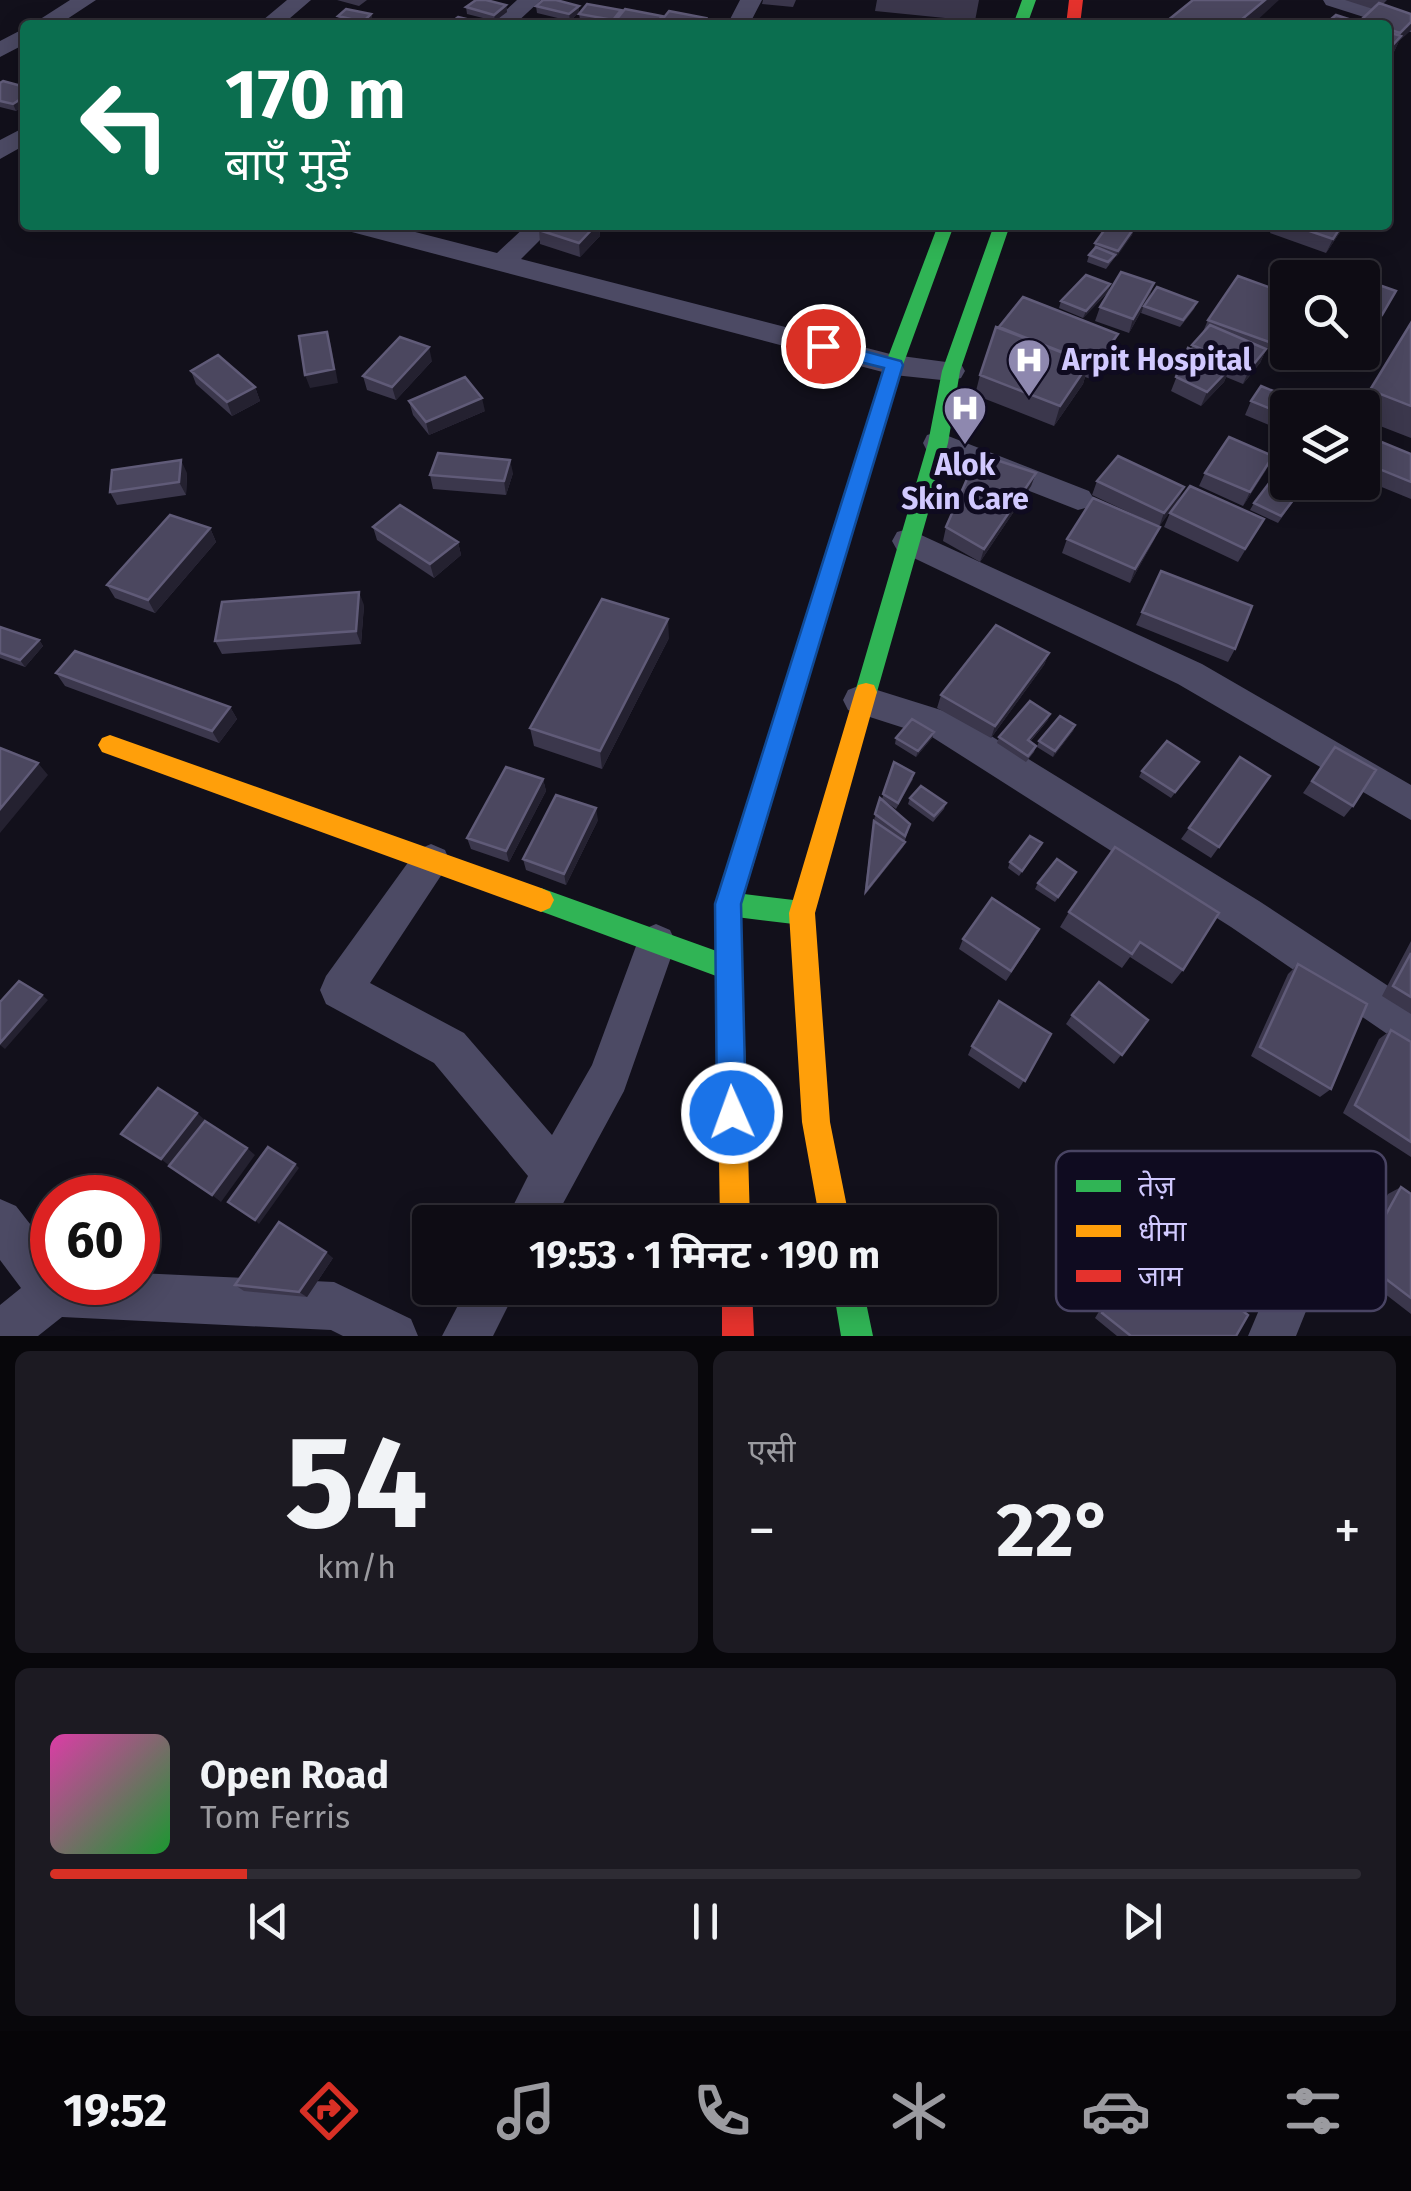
<!DOCTYPE html>
<html lang="hi">
<meta charset="utf-8">
<style>
body{margin:0;font-family:"Fira Sans","Noto Sans Devanagari",sans-serif;background:#1c1a22;color:#f1f3f6;height:100vh;display:flex;flex-direction:column;font-size:38px;white-space:nowrap}
*{box-sizing:border-box;margin:0}
p{font-size:32px;color:#9b9ba0}
.icon{flex:none;width:55px;height:55px;fill:none;stroke:currentColor;stroke-width:2;stroke-linecap:round;stroke-linejoin:round}
.map{position:relative;height:1336px;overflow:hidden}
.drawer{display:flex;flex-direction:column;gap:15px;padding:15px;background:#08070b;flex:1}
.drawer>*{flex:none}
.top-card{position:absolute;left:20px;top:20px;width:1372px;height:210px;border-radius:10px;box-shadow:0 5px 25px #0003,0 0 0 2px #2e2c34;background:#0b6e4f;color:#fff;overflow:hidden}
.fabs{position:absolute;left:1270px;top:260px;display:grid;gap:20px}
.fabs a{display:grid;place-items:center;width:110px;height:110px;border-radius:10px;background:#0e0c14;box-shadow:0 5px 25px #0003,0 0 0 2px #2e2c34;font-size:50px}
.speed{position:absolute;left:30px;top:1175px;display:flex;gap:20px;font-size:50px;font-weight:700;text-align:center}
.speed>*{display:grid;place-content:center;width:130px;height:130px;border-radius:50%;background:#0e0c14;box-shadow:0 5px 25px #0003,0 0 0 2px #2e2c34;line-height:1}
.speed .limit{border:15px solid #d22;background:#fff;color:#111}
.pin{position:absolute;display:grid;place-items:center;width:85px;height:85px;color:#fff;margin:-42px;border:5px solid #fff;border-radius:50%;box-shadow:0 2px 10px #0007}
.me{position:absolute;width:110px;margin:-55px;rotate:358deg;stroke-linejoin:round;filter:drop-shadow(0 0 8px #0008)}
.turn{display:flex;align-items:center;gap:35px;height:210px;padding:0 40px;font-size:45px}
.turn .icon{width:130px;height:130px;stroke-width:2.5}
.turn b{display:block;font-size:70px;line-height:85px}
.big{font-size:75px;font-weight:700;line-height:1.1}
.drawer .tile{flex:1;display:flex;flex-direction:column;justify-content:center;gap:15px;min-width:0;padding:0 35px;border-radius:15px;background:#1c1a22}
.drawer .dial{align-items:center;gap:0}
.dial b{font-size:130px;line-height:1}
.song{display:flex;align-items:center;gap:30px}
.cover{width:120px;height:120px;border-radius:15px;background:linear-gradient(135deg,hsl(320 70% 55%),hsl(130 70% 35%))}
.played{height:10px;border-radius:5px;background:linear-gradient(90deg,#d93025 15%,#2e2c34 15%)}
.keys{display:flex;justify-content:space-around;direction:ltr}
.heat{display:flex;justify-content:space-between;align-items:center;font-size:55px;direction:ltr}
.drawer .tiles{flex:1;display:grid;gap:15px;grid-template-columns:1fr 1fr}
.tile:last-child{grid-column:span 2}
.trip{position:absolute;left:412px;top:1205px;width:585px;height:100px;border-radius:10px;background:#0e0c14;box-shadow:0 5px 25px #0003,0 0 0 2px #2e2c34;font-weight:700;line-height:100px;text-align:center}
.tab-bar{display:flex;height:160px;justify-content:space-around;align-items:center;background:#060508;color:#9b9ba0}
.tab-bar .icon{width:70px;height:70px}
.tab-bar .current{color:#d93025}
.tab-bar b{font-size:45px;color:#f1f3f6}
.map>svg:first-child{display:block}
</style>
<div class="map">
<svg width="1411" height="1336" viewBox="0 0 1411 1336">
<rect width="100%" height="100%" fill="#12101b"/>
<g fill="none" stroke-linecap="round" stroke-linejoin="round">
<path fill="#4c4a64" fill-rule="evenodd" d="M70,0H96L58,25H31Z
M287,0H311L282,25H257Z
M517,0H541L514,25H490Z
M740,0H762L749,25H727Z
M1323,0H1356L1411,18V32L1326,5Z
M25,28V44L0,57V41Z
M25,127V145L0,159V140Z
M344,225H388L497,253L527,225H555L521,259L894,355L961,364L965,371L961,378L951,381L894,375L348,231Z
M938,432L1089,491L1094,499L1089,507L1078,510L927,451L923,443L927,435Z
M908,529L1202,664L1411,785V820L1178,684L897,550L892,541L897,532Z
M861,685L957,715L1259,901L1411,1001V1046L1396,1040L1231,927L932,737L848,710L843,700L848,690Z
M431,844L445,850L450,862L370,983L464,1033L552,1135L592,1065L642,930L656,924L670,930L676,943L624,1091L553,1222H505L528,1176L434,1063L326,1004L320,990L326,976L417,850Z
M1321,1194L1337,1201L1344,1217L1296,1336H1248L1305,1201Z
M0,1199L16,1206L52,1252V1282H138V1273L334,1282L411,1319L418,1336H343L331,1330L62,1317L38,1336H0V1305L21,1288L0,1260Z
M467,1288H517L493,1336H442Z"/>
<path fill="#30b455" fill-rule="evenodd" d="M1022,0H1036L1027,25H1013Z
M938,225H954L903,365L864,494L861,499H847L844,494L885,365Z
M994,225H1010L960,371L948,443L877,692L874,699H858L855,692L928,443L942,371Z
M541,888L736,958L740,967L736,976L727,980L532,908L528,900L532,892Z
M728,892L802,901L811,905L815,913L811,921L802,925L728,916L719,912L715,904L719,896Z
M833,1288H863L873,1336H841Z"/>
<path fill="#ff9f0a" fill-rule="evenodd" d="M866,683L874,685L877,692L815,913L830,1122L850,1222H820L802,1122L789,913L855,692L858,685Z
M110,735L541,888L550,892L554,900L550,908L541,912L102,752L98,745L102,738Z
M741,852L750,855L754,863L741,904L750,1222H720L715,904L732,855Z"/>
<path fill="#e5322d" fill-rule="evenodd" d="M1069,0H1083L1080,25H1066Z
M854,487L864,494L754,863L750,871L741,874L732,871L728,863L844,494Z
M722,1288H752L754,1336H722Z"/>
</g>
<path fill="#3b374c" d="M337,0H367L359,6Z
M763,0H796L793,7L762,4Z
M877,0H979L975,21L875,11Z
M1345,0H1387L1383,4L1411,14V30L1399,41L1392,56L1388,61V25H1324L1360,23L1373,9Z
M506,5L507,12L495,21L467,14L466,7Z
M536,6L579,12L570,21L537,13Z
M621,10V14L662,16V20L706,25H605L580,20L579,14Z
M371,14L373,21L369,25H349L340,23L338,16Z
M0,83L25,87V105L16,111L0,107Z
M543,225H599L600,236L580,257L540,244L539,230Z
M1180,225H1205L1200,232Z
M1273,225H1345L1326,253L1270,233Z
M1134,228L1132,235L1106,269L1087,262L1089,255L1094,250L1095,243Z
M1362,279L1396,291L1374,329L1362,325Z
M1154,283L1149,297L1197,302L1194,309L1180,327L1141,313L1143,308L1129,333L1095,321L1100,307Z
M1110,284L1108,292L1083,318L1059,308L1061,301Z
M1288,294V317L1265,352L1260,363L1243,384L1226,377L1224,382L1201,406L1171,391L1188,348L1190,349L1202,334L1208,320Z
M1411,323V438L1362,419V408H1360Z
M1118,334L1113,347L1091,379L1085,377L1083,384L1054,426L975,395L980,375Z
M432,361L396,400L367,390L363,376Z
M191,371L255,387L260,401L232,416L196,384Z
M409,401L485,411L429,435L413,415Z
M1251,401L1288,408V433L1245,415Z
M1362,434L1411,454V499L1362,479Z
M1266,470L1243,506L1199,486L1205,473Z
M187,473L186,495L117,505L110,492Z
M513,473L506,495L433,489L430,475Z
M1036,473L1031,486L980,562L943,541L946,527Z
M1097,481L1178,501L1159,526L1154,540L1130,583L1062,553L1067,539L1141,518L1092,495Z
M1306,483L1278,523L1250,510L1254,503Z
M1170,513L1264,519L1238,562L1164,527Z
M373,527L458,542L461,555L434,578L377,540Z
M210,528L216,542L155,613L115,598L107,585Z
M1161,571L1235,649L1228,662L1136,625Z
M364,605L361,644L222,654L215,641Z
M0,627L39,640L43,646L25,667L0,658Z
M669,638L602,769L534,746L530,728Z
M1049,653L1044,665L991,738L937,708L941,695Z
M56,673L230,707L237,719L219,743L65,686Z
M1048,720L1030,742L1036,746L1034,752L1026,762L997,743L999,737Z
M1075,725L1073,731L1053,757L1037,747L1039,741Z
M934,732L932,738L916,757L895,744L896,738Z
M1335,747L1353,806L1344,817L1303,793Z
M894,762L913,779L896,809L886,802L910,824L903,847L864,896L873,827L894,835L874,820L880,798L882,799Z
M1199,762L1171,798L1139,777L1142,771Z
M1270,776L1211,858L1181,839L1189,828Z
M543,779L546,791L509,862L471,849L467,838Z
M910,798L946,803L944,809L933,822L908,804Z
M598,820L566,885L526,870L523,859Z
M1115,847L1183,970L1172,984L1130,957L1122,968L1060,927L1069,912Z
M1039,849L1019,876L1008,868L1010,862Z
M1074,877L1055,902L1035,889L1038,883Z
M963,939H1034L1006,981L959,949Z
M1411,941V1014L1382,996Z
M1298,964L1331,1089L1320,1097L1251,1056L1288,974Z
M1072,1015L1148,1020L1114,1064L1066,1024Z
M1391,1030L1411,1042V1157L1343,1113L1379,1039Z
M1051,1034L1019,1089L968,1055L972,1046Z
M1401,1187L1411,1194V1314L1349,1266L1388,1194Z
M1149,1237L1236,1336H1117L1095,1318L1141,1243Z
M333,1258L307,1297L244,1291L235,1285Z"/>
<path fill="#242130" d="M1265,0H1279L1252,25H1235Z
M506,5L507,12L495,21L494,15Z
M579,6V12L570,21L569,14Z
M371,14L373,21L369,25H364L363,22Z
M1411,22V30L1399,41L1392,56L1388,61V50L1396,42L1400,33Z
M25,96V105L16,111L13,104Z
M596,225H599L600,236L580,257L579,243Z
M1342,225H1345L1326,253L1333,239Z
M1134,228L1132,235L1116,258L1118,251Z
M1154,283L1149,297L1129,333L1133,319Z
M1110,284L1108,292L1083,318L1086,311Z
M1288,314V317L1265,352L1260,363L1243,384L1249,370L1265,352Z
M327,332L331,345L338,383L310,388L305,375Z
M1118,334L1113,347L1091,379L1095,365Z
M429,347L432,361L396,400L392,387Z
M1089,363L1083,384L1054,426L1060,406Z
M1230,368L1224,382L1201,406L1207,392Z
M255,387L260,401L232,416L227,402Z
M482,398L485,411L429,435L426,422Z
M1273,456L1266,470L1243,506L1250,492Z
M181,460L187,473L186,495L179,482Z
M510,460L513,473L506,495L504,481Z
M1036,473L1031,486L980,562L984,549Z
M1184,487L1178,501L1159,527L1164,513Z
M1160,527L1154,540L1130,583L1135,569Z
M210,528L216,542L155,613L148,600Z
M458,542L461,555L434,578L430,564Z
M359,592L364,605L361,644L356,631Z
M668,619L669,638L602,769L600,751Z
M39,640L43,646L25,667L20,660Z
M1049,653L1044,665L991,738L995,726Z
M230,707L237,719L219,743L212,731Z
M1050,714L1048,720L1026,746L1028,740Z
M1075,725L1073,731L1053,757L1055,751Z
M934,732L932,738L916,757L918,751Z
M38,763L48,775L0,833V809Z
M543,779L546,791L509,862L506,851Z
M596,808L598,820L566,885L564,874Z
M905,842L903,847L864,896L866,891Z
M42,995L48,1000L5,1049L0,1045Z
M197,1113L206,1121L171,1167L161,1159Z
M247,1148L255,1155L221,1202L212,1195Z
M295,1164L299,1168L259,1224L255,1220Z
M326,1252L333,1258L307,1297L299,1292Z"/>
<path fill="#4b475f" stroke="#605b78" stroke-width="2.5" d="M476,0H486L506,5L494,15L466,7Z
M543,0H556L579,6L569,14L536,6Z
M1193,0H1265L1235,25H1162Z
M1379,3L1411,14V22L1400,33L1388,29V25H1376L1361,20Z
M587,4L621,10L613,20L579,14Z
M346,9L371,14L363,22L338,16Z
M625,9L662,16L655,25H612Z
M669,11L706,18L701,25H658Z
M1336,15L1367,25H1324Z
M458,17L487,24L455,25L449,24Z
M526,20L549,25H521Z
M1388,32L1401,36L1388,50Z
M3,81L25,87V96L13,104L0,101V83Z
M543,225H596L579,243L539,230Z
M1108,225H1126L1134,228L1118,251L1095,243Z
M1292,225H1342L1333,239Z
M1096,247L1115,255L1108,262L1089,255Z
M1332,268L1358,278H1326Z
M1121,272L1154,283L1133,319L1100,307Z
M1086,275L1110,284L1086,311L1061,301Z
M1238,276L1288,294V314L1269,342L1208,320Z
M1362,279L1396,291L1382,315L1362,308Z
M1157,287L1197,302L1183,320L1144,306Z
M1023,297L1118,334L1095,365L999,327Z
M1411,323V406L1370,390Z
M1210,325L1266,349L1249,370L1192,345Z
M996,327L1089,363L1060,406L980,375Z
M327,332L334,369L305,375L299,336Z
M400,337L429,347L392,387L363,376Z
M1188,348L1230,368L1207,392L1176,377Z
M218,355L255,387L227,402L191,371Z
M465,377L482,398L426,422L409,401Z
M1261,386L1315,408H1288V416L1251,401Z
M1362,434L1411,454V482L1362,462Z
M1229,437L1273,456L1250,492L1205,473Z
M438,453L510,460L504,481L430,475Z
M978,454L1036,473L984,549L946,527Z
M1118,456L1184,487L1164,513L1097,481Z
M181,460L179,482L110,492L112,470Z
M1279,470L1288,474V482L1306,483L1281,516L1254,503Z
M1190,486L1264,519L1245,549L1170,513Z
M1093,498L1160,527L1135,569L1067,539Z
M400,505L458,542L430,564L373,527Z
M170,515L210,528L148,600L107,585Z
M1161,571L1252,606L1235,649L1142,612Z
M359,592L356,631L215,641L222,602Z
M602,599L668,619L600,751L530,728Z
M996,625L1049,653L995,726L941,695Z
M0,627L39,640L20,660L0,653Z
M75,651L230,707L212,731L56,673Z
M1030,701L1050,714L1028,740L1036,746L1028,756L999,737Z
M1060,716L1075,725L1055,751L1039,741Z
M912,719L934,732L918,751L896,738Z
M1167,741L1199,762L1175,792L1142,771Z
M1335,747L1376,770L1353,806L1312,781Z
M0,748L38,763L0,809Z
M1240,757L1270,776L1219,847L1189,828Z
M894,762L914,773L898,803L883,794Z
M506,767L543,779L506,851L467,838Z
M921,786L946,803L934,816L910,798Z
M556,795L596,808L564,874L523,859Z
M880,798L910,824L905,836L875,814Z
M874,821L905,842L866,891Z
M1030,836L1042,843L1022,871L1010,862Z
M1115,847L1219,913L1183,970L1140,942L1132,954L1069,912Z
M1057,859L1076,872L1058,897L1038,883Z
M992,898L1039,929L1011,971L963,939Z
M1411,953V997L1393,986Z
M1298,964L1367,1004L1331,1089L1260,1047Z
M19,981L42,995L0,1043V1002Z
M1099,982L1148,1020L1122,1055L1072,1015Z
M999,1001L1051,1034L1025,1081L972,1046Z
M1391,1030L1411,1042V1142L1355,1105Z
M158,1088L197,1113L161,1159L121,1134Z
M205,1121L247,1148L212,1195L169,1166Z
M268,1147L295,1164L255,1220L228,1202Z
M1401,1187L1411,1194V1298L1361,1260Z
M279,1222L326,1252L299,1292L235,1285Z
M1149,1237L1248,1315L1236,1336H1131L1102,1313Z"/>
<path fill="#1a73e8" stroke="#114b97" stroke-width="2.5" d="M823,340L901,361L903,365L741,904L746,1113L742,1123L732,1128L721,1123L717,1113L715,904L884,368L816,351V342Z"/>
<defs>
<g id="hospital-pin" transform="scale(2.25)"><path d="M0 17L-7.5 6A9.5 9.5 0 1 1 7.5 6Z" fill="#8e88af" stroke="#0f0b20"/><path d="M-5-5h3v3.5h4V-5h3V5h-3V1.5h-4V5h-3Z" fill="#fff"/></g>
</defs>
<g fill-rule="evenodd">
<use href="#hospital-pin" x="1029" y="360"/>
<use href="#hospital-pin" x="965" y="408"/>
</g>
<g text-anchor="middle" dominant-baseline="central" stroke-width="10" stroke-linejoin="round" paint-order="stroke">
<g font-size="30" font-weight="bold" fill="#d1c9ff" stroke="#0f0b20" text-anchor="start">
<text x="1062" y="360">Arpit Hospital</text>
<text x="965" y="465" text-anchor="middle">Alok<tspan x="965" dy="34">Skin Care</tspan></text>
</g>
</g>
<rect x="1056" y="1151" width="330" height="160" rx="15" fill="#0f0b20" stroke="#494463" stroke-width="2.5"/>
<rect x="1076" y="1180" width="45" height="12" fill="#30b455"/>
<rect x="1076" y="1225" width="45" height="12" fill="#ff9f0a"/>
<rect x="1076" y="1270" width="45" height="12" fill="#e5322d"/>
<g font-size="28" fill="#d1c9ff">
<text x="1138" y="1196">तेज़</text>
<text x="1138" y="1241">धीमा</text>
<text x="1138" y="1286">जाम</text>
</g>
</svg>
<div class="fabs">
<a><svg class="icon" aria-label="search" viewBox="0 0 24 24"><circle cx="10" cy="10" r="6"/><path d="M15 15l6 6"/></svg></a>
<a><svg class="icon" aria-label="layers" viewBox="0 0 24 24"><path d="M12 4l9 5-9 5-9-5zM3 14l9 5 9-5"/></svg></a>
</div>
<div class="speed"><div class="limit">60</div></div>
<div class="pin" style="left:823px;top:346px;background:#d93025"><svg class="icon" aria-label="arrive" viewBox="0 0 24 24"><path d="M6 21V4h12l-3 4 3 4H6"/></svg></div>
<svg class="me" style="left:732px;top:1113px" viewBox="-20 -20 40 40"><circle r="17" fill="#1a73e8" stroke="#fff" stroke-width="3"/><path d="M0-11L8 9 0 5-8 9z" fill="#fff"/></svg>
<div class="trip">19:53 · 1 मिनट · 190 m</div>
<div class="top-card">
<div class="turn"><svg class="icon" aria-label="left" viewBox="0 0 24 24"><path d="M17 20v-9H6M10 6l-5 5 5 5"/></svg><div><b>170 m</b>बाएँ मुड़ें</div></div>
</div>
</div>
<section class="drawer">
<div class="tiles">
<div class="tile dial"><b>54</b><p>km/h</p></div>
<div class="tile"><p>एसी</p>
<div class="heat"><a>−</a><b class="big">22°</b><a>+</a></div>
</div>
<div class="tile">
<div class="song"><i class="cover"></i><div><b>Open Road</b><p>Tom Ferris</p></div></div>
<div class="played"></div>
<div class="keys"><svg class="icon" aria-label="previous" viewBox="0 0 24 24"><path d="M18 5L8 12l10 7zM5 5v14"/></svg><svg class="icon" aria-label="pause" viewBox="0 0 24 24"><path d="M8 5v14M16 5v14"/></svg><svg class="icon" aria-label="next" viewBox="0 0 24 24"><path d="M6 5l10 7-10 7zM19 5v14"/></svg></div>
</div>
</div>
</section>
<nav class="tab-bar">
<b>19:52</b>
<svg class="icon current" aria-label="directions" viewBox="0 0 24 24"><path d="M12 3l9 9-9 9-9-9zM9 14v-3h6M13 9l2 2-2 2"/></svg>
<svg class="icon" aria-label="music" viewBox="0 0 24 24"><path d="M9 18V5l10-2v13"/><circle cx="6" cy="18" r="3"/><circle cx="16" cy="16" r="3"/></svg>
<svg class="icon" aria-label="phone" viewBox="0 0 24 24"><path d="M5 4h4l2 5-3 2q2 4 5 5l2-3 5 2v4C11 20 4 13 5 4z"/></svg>
<svg class="icon" aria-label="climate" viewBox="0 0 24 24"><path d="M12 3v18M4 7l16 10M4 17L20 7"/></svg>
<svg class="icon" aria-label="car" viewBox="0 0 24 24"><path d="M5 17H2v-5l4-1 3-4h7l3 4 3 1v5h-3M9 17h6M6 11h13"/><circle cx="7" cy="17" r="2"/><circle cx="17" cy="17" r="2"/></svg>
<svg class="icon" aria-label="filters" viewBox="0 0 24 24"><path d="M4 7h16M4 17h16"/><circle cx="9" cy="7" r="2"/><circle cx="15" cy="17" r="2"/></svg>
</nav>
